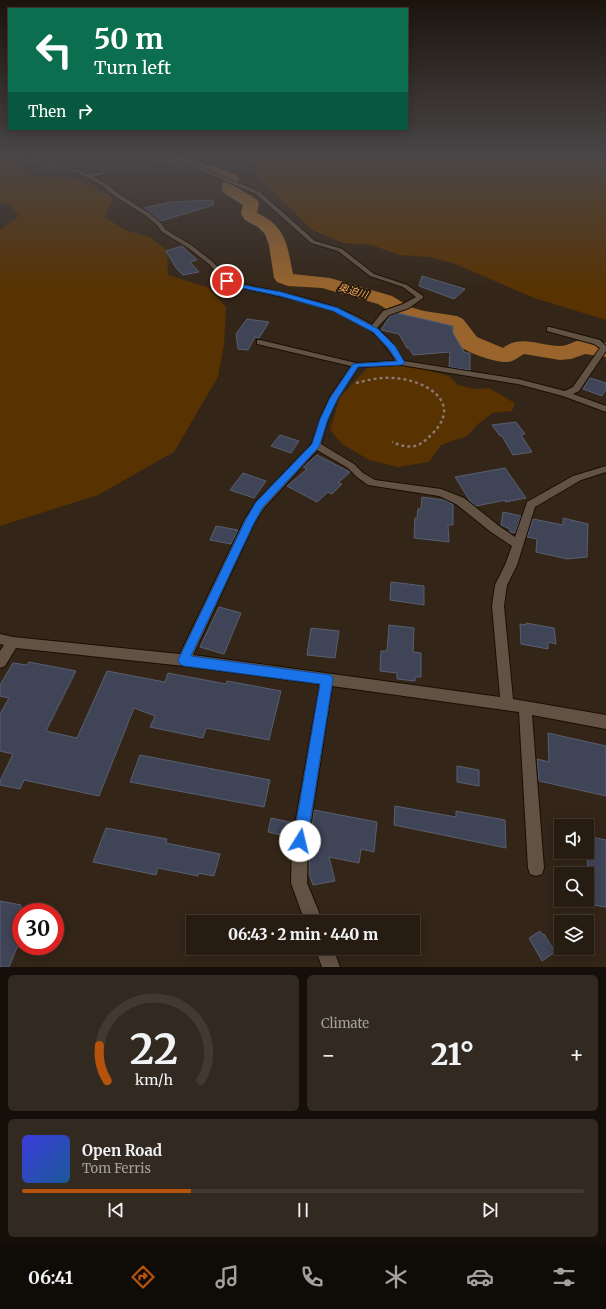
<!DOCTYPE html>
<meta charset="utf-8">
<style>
body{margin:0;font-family:Merriweather,"Noto Sans JP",serif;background:#322920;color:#f1f3f6;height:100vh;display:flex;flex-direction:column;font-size:15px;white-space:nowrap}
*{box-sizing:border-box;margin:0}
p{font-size:13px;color:#a4a19f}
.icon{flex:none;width:22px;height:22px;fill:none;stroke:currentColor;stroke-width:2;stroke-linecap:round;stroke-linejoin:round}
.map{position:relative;height:967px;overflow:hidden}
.sheet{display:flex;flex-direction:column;gap:8px;padding:8px;background:#150f0a;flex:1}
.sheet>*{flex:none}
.hud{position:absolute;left:8px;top:8px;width:400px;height:122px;border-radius:0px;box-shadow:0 2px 10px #0003,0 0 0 1px #423a32;background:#0b6e4f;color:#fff;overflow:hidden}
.fabs{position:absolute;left:554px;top:819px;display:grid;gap:8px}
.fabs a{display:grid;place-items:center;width:40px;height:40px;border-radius:0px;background:#261c12;box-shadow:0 2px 10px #0003,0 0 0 1px #423a32;font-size:20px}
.speed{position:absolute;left:12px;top:903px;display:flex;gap:8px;font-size:20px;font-weight:700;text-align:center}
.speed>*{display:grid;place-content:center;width:52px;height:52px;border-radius:50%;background:#261c12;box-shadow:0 2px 10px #0003,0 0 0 1px #423a32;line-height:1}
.speed .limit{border:6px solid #d22;background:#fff;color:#111}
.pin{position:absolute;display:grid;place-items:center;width:34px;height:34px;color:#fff;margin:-17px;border:2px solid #fff;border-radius:50%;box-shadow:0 1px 4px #0007}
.me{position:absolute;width:44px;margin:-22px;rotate:9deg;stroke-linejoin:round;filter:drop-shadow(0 0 3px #0008)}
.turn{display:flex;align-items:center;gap:14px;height:84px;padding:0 20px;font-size:18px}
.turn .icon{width:52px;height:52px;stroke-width:2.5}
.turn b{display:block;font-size:28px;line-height:34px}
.then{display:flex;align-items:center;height:38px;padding:0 20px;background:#0003;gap:8px;font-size:15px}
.big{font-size:30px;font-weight:800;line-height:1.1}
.sheet .widget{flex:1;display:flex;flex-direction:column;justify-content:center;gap:6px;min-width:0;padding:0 14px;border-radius:6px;background:#322920}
.sheet .dial{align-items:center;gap:0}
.dial svg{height:104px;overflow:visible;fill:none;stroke:#423a32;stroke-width:7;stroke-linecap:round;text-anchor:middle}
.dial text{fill:#f1f3f6;stroke:none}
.song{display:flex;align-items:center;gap:12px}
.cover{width:48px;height:48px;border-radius:6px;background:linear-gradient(135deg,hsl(240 70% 55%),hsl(210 70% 35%))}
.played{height:4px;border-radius:2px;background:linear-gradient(90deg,#b45309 30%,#423a32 30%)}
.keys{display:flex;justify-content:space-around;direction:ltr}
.heat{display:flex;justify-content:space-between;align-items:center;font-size:22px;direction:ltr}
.sheet .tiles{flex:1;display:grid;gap:8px;grid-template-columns:1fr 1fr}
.widget:last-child{grid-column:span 2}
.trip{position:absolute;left:186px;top:915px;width:234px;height:40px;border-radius:0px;background:#261c12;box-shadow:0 2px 10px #0003,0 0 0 1px #423a32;font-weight:800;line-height:40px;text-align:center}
.tab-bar{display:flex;height:64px;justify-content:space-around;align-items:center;background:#0f0b07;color:#a4a19f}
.tab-bar .icon{width:28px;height:28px}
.tab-bar .on{color:#b45309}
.tab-bar b{font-size:18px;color:#f1f3f6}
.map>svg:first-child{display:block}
</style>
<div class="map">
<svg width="606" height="967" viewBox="0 0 606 967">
<rect width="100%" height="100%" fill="#332518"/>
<path fill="#583201" d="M0,157H5L28,176L65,177L88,184L113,198L105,217L125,230L150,237L167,250L168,275L207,287L226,307L224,345L218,377L174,452L98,495L0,526V230L19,216L7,203L0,204Z
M237,157H606V320L534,298L453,263L429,257L399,255L372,245L343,243L312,230L257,176V168L250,161Z
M395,364L422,369L449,376L458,385L475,389L489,388L515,403L512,411L493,413L478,424L467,436L441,445L429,462L398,467L369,460L342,444L330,430L340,397L369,366Z"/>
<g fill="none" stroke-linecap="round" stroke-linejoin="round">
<path fill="#9a652c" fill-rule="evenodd" d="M150,157C181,153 208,164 236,175L238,178V188L257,200L259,203L257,213C263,216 269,219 273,223C288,236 289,256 293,274L330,278L392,296L410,307L424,311L457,316L463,319L477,337L503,348C520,334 541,346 560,346C568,346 574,341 581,340C590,339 598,342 606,343V357L585,354L571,359L560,360L524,354C518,357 515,361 508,362C497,363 467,353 460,346C454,339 451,331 444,327L413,322L396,315L378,304L322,288L288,286L277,282L274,278L269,245L265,234L258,227L245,220L241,214L243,205L225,193L222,190L223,180L194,169L152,160Z"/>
</g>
<path fill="#3f4456" stroke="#595f71" d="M213,200L214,205L161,221L144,208L170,202Z
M182,246L197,260L190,262L199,272L183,275L176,268L166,251Z
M422,276L465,289L454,299L419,286Z
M398,313L453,326V333L465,353H470V370L449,367L450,352L413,355L409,348H407L399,334L381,330L390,316Z
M247,319L269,322L259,338L255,337L248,350L238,349L236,334Z
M590,378L606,383V389L602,396L583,389Z
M516,422L525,434L521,435L532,452L513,455L502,436H500L492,425Z
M280,435L299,441L291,453L271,446Z
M317,455L350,472L338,483L342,484L332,494L328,492L317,502L287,486L307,469L303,467Z
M505,468L526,498L505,502L506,500L476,506L470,501L455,477Z
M243,473L266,481L254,498L230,490Z
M422,497L444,500L453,504V525H448L449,542L414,538L415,518H417L418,509H421Z
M503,512L521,516L515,533L510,532V529L501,525Z
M563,518L588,524L587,557L567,559L536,552L537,539L527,537L533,519L563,525Z
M216,526L238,530L231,544L210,540Z
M391,582L424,586V605L390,600Z
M219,607L241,613L224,654L200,647Z
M526,623L554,628L556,644L548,642V649L521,644L520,624L526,625Z
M389,625L414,628L413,652L421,653V677H415V681L397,679V673L380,671L381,651H387Z
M311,628L339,631L335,658L307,655Z
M29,662L76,671L46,731L77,738L107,671L165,682L168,673L226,684L227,681L281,691L269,740L206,728L203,738L150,727L155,716L134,708L99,796L24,780L20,789L0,785V781L13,754L0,751V714L9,698L0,696V685L13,663L27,665Z
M548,733L606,746V796L539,781L537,759L549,762Z
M140,755L270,780L264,807L130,782Z
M457,766L479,770V786L457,782Z
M395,806L456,817V811L505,820L506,848L394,825Z
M314,810L377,822L374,852L361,849L359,863L329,857L335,881L313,885L309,874L310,841Z
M271,818L294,823L291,837L268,832Z
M106,828L167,839L166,843L220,854L214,876L198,873V876L158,868L156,875L93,862Z
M587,836L606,840V907L593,905L586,852Z
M0,901L21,905V938L9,967H0Z
M540,931L543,935L544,934L555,952L542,961L529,938Z"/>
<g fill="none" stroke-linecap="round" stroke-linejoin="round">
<g stroke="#1a0e04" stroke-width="2">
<path id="minor" d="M16,157L80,171L88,174L105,172V174L93,177L107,184L117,193L149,213L161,223L166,230L191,245L213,262L229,280L238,283C283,294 332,300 372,325L383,311L403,304L416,297L403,287L370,276L338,251L311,243L256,194L192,167L149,157H156L195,165L260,192L315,241L342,249L374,274L407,285L423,296V298L409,308L389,315L377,328L390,340L404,361L518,379L565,391L573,387L600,348L594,344L547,331V327H550L600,340L606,346V351L579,391L573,394L606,406V412L563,396L518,384L401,365L358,367L338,397L328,419L321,444L354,464L363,473L375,480L441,489L464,498L499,526L515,537L527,502L573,476L606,466V472L581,480L535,507L517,565L507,585L504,606L513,699L606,715V729L532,715L544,868L542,874L536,876L530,874L528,868L519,712L332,686L308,841L307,883L323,922H305L291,883L292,841L320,684L184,666L16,648L5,666L0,668V651L4,645L0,644V634L13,637L180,654L245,519L256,502L312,444L320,419L330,397L351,366L257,344V340H260L356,363L396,361C389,350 382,340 373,332C337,303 277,297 234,286L225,282L209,264L187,247L162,232L157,225L145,215L113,195L103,186L78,173L19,160ZM317,450L348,468L357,477L368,485L439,496L456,504L491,532L512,546L505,565L495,585L492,606L500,697L193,655L254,523L264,508Z
M315,948H333L340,967H322Z"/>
</g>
<path stroke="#85796f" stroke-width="1.5" stroke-dasharray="1.5 1.5" stroke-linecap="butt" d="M223,188V192L246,206L245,218L250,222L263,228L270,244"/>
<path stroke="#85796f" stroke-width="2.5" stroke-dasharray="3 3" stroke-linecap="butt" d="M356,383C368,380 380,377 393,378C423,379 464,401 433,433C419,448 411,450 392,442"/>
<use href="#minor" fill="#615244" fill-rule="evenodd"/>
</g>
<linearGradient id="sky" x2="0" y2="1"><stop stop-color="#1c140d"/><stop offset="0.54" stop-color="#4a4648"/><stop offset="1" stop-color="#4a4648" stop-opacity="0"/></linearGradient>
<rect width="606" height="292" fill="url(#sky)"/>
<path fill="#1a73e8" stroke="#114b97" d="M227,279L237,284L281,292L338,308L378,329L395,346L405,363L401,365L358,367L338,398L328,419L319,447L263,507L254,523L191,656L331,675L333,679L307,841L305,846L300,848L295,846L293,841L320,684L184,666L180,664L178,660L246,519L256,502L312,444L320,419L330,398L353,364L397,361L389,349L373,332L333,311L280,296L233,286L224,281Z"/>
<g text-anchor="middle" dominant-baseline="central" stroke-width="4" stroke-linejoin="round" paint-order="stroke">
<g font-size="10" font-style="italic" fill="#f7ac5d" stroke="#281c0f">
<text transform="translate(353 291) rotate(16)">奥迫川</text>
</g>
</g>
</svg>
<div class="fabs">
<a><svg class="icon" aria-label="sound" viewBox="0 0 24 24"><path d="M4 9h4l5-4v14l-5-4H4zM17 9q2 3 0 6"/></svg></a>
<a><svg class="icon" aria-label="search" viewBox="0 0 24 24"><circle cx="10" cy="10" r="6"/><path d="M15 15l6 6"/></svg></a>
<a><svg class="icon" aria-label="layers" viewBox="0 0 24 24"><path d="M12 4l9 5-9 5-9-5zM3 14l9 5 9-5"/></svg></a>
</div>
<div class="speed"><div class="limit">30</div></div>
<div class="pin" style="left:227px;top:281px;background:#d93025"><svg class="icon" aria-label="arrive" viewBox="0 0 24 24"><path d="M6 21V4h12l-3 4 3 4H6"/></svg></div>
<svg class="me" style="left:300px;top:841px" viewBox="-20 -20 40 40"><circle r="19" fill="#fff"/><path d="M0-13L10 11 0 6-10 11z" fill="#1a73e8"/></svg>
<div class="trip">06:43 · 2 min · 440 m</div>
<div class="hud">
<div class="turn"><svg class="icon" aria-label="left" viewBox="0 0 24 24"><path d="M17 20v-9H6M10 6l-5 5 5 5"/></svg><div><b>50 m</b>Turn left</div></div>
<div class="then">Then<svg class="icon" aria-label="right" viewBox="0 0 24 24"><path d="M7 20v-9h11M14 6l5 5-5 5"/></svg></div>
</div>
</div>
<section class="sheet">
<div class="tiles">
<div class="widget dial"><svg viewBox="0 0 100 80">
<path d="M14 69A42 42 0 1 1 86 69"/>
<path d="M14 69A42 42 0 0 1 8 42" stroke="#b45309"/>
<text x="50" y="56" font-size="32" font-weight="700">22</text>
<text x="50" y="72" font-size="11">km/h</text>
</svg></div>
<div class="widget"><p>Climate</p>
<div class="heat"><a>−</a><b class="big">21°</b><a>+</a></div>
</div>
<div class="widget">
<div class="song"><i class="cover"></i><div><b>Open Road</b><p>Tom Ferris</p></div></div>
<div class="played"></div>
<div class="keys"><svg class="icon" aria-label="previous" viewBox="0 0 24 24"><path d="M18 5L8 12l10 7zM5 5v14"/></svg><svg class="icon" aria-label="pause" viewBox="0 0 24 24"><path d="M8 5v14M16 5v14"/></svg><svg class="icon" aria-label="next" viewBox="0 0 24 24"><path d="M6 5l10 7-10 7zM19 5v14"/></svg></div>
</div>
</div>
</section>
<nav class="tab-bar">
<b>06:41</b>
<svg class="icon on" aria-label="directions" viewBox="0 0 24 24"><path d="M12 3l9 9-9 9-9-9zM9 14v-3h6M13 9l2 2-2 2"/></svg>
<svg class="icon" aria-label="music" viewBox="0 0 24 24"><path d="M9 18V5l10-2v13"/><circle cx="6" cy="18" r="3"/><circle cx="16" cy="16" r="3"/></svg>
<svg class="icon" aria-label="phone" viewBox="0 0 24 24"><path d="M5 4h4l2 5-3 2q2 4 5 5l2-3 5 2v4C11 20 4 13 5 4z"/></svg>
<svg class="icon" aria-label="climate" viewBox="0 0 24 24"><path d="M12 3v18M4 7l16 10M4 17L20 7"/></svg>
<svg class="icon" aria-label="car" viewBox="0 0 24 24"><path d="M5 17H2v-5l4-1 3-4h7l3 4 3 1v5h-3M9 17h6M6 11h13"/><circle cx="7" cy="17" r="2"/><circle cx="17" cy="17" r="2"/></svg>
<svg class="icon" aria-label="filters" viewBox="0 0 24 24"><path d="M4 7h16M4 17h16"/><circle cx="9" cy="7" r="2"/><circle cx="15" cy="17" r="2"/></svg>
</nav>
